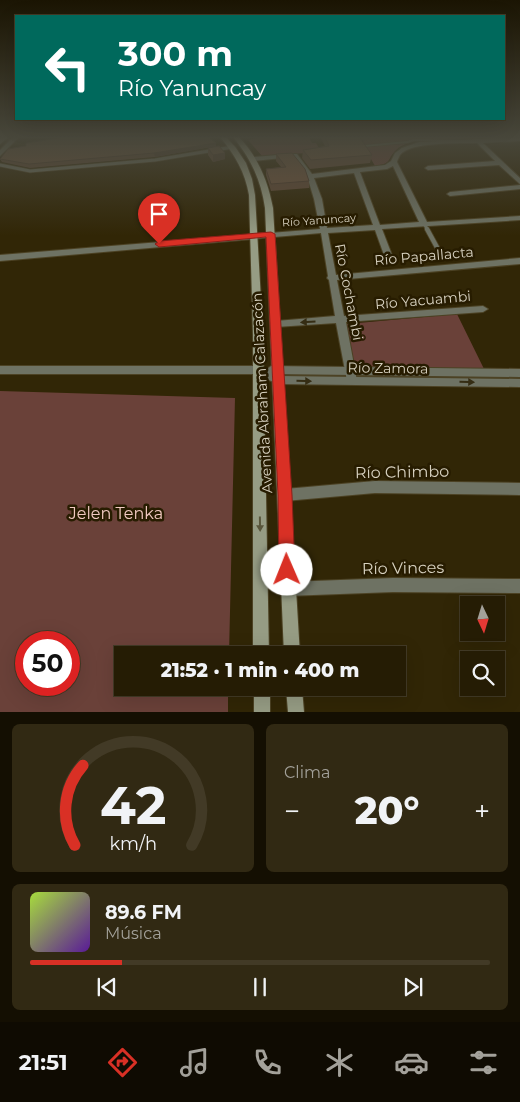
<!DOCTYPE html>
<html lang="es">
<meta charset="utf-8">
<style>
body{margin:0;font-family:Montserrat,sans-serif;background:#312913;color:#f1f3f6;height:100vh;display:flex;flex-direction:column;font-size:19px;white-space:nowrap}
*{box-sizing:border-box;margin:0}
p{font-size:16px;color:#a3a19a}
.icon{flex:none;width:28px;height:28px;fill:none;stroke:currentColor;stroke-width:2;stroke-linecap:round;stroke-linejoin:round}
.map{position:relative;height:712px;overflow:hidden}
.sheet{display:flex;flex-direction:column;gap:12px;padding:12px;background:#140f02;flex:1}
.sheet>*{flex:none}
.top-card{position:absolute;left:15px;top:15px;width:490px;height:105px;border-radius:0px;box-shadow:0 5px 20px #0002,0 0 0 1px #423a26;background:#00695c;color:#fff;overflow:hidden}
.needle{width:32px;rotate:176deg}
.fabs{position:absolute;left:460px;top:596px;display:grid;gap:10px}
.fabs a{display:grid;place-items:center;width:45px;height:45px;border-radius:0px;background:#251c04;box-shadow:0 5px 20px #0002,0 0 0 1px #423a26;font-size:25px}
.speed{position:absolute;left:15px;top:631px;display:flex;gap:10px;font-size:25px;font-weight:700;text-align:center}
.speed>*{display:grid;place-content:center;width:65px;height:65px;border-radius:50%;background:#251c04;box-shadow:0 5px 20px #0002,0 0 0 1px #423a26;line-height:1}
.speed .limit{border:8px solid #d22;background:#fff;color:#111}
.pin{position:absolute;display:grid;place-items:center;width:42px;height:42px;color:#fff;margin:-51px -21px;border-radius:50% 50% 50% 0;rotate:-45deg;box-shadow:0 0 5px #0007}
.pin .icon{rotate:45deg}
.me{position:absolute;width:55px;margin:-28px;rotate:359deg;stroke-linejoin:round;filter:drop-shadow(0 0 4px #0008)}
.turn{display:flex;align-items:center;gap:18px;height:105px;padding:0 20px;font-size:22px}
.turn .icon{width:65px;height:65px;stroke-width:2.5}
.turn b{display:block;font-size:35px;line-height:42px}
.big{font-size:38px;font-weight:800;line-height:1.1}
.sheet .widget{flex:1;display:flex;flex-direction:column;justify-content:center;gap:8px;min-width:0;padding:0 18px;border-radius:8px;background:#312913}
.sheet .dial{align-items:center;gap:0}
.dial svg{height:130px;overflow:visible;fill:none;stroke:#423a26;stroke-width:7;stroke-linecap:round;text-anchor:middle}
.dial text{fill:#f1f3f6;stroke:none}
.song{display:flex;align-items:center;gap:15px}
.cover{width:60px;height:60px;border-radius:8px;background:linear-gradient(135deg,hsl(80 70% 55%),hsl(270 70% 35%))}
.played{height:5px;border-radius:2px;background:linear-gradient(90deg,#d93025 20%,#423a26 20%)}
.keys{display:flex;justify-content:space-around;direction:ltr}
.heat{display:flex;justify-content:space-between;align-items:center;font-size:28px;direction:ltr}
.sheet .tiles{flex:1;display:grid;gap:12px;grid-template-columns:1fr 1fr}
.widget:last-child{grid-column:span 2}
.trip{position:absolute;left:114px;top:646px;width:292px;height:50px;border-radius:0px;background:#251c04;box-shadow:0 5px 20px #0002,0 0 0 1px #423a26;font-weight:800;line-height:50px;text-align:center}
.tabs{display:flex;height:80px;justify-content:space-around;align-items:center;background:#0f0b02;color:#a3a19a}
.tabs .icon{width:35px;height:35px}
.tabs .current{color:#d93025}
.tabs b{font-size:22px;color:#f1f3f6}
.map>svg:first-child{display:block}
</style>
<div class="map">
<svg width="520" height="712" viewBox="0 0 520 712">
<rect width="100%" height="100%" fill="#312606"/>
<path fill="#6a4139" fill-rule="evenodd" d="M260,137H309L312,143H316L321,152L262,156L248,140Z
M325,137H520V138L442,142C429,139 406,140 396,150C386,160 393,163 375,166L359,138Z
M457,314L485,371L355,369L347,324Z
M0,391L235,398L229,655H122V688H228V712H0ZM26,642H69V685H26Z"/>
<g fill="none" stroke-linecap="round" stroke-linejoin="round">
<g stroke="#4c4224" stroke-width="4.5">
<path id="service-far1" d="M0,165L30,171L155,160L233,147
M424,224L428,230"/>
</g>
<g stroke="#4c4224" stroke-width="6">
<path id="service" d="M427,229L439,251"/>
</g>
<g stroke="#4c4224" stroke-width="1">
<path id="pedestrian" d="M502,137H509L491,141L489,140Z
M413,139L463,140L465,141L463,142L414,141L408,143L364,147L362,146L364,145L407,141Z"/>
</g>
<g stroke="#4c4224" stroke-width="2">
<path id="minor" d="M520,137V141L483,143L520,178V184L499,165L428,170L425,168L428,166L495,161L477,143C460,144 411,141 400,155C400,155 397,161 397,162L427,222L520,216V220L382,229L392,255L388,257L384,255L375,230L328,233L336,275L520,258V264L337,280L344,316L483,306L488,309L483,312L346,322L357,381L356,384H348L347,381L336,323L276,327L271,324L276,321L335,316L329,280L327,278L328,276L321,233L0,261V255L320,229L314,199L307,176L292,155L293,154H297L312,174L385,165L391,161L395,153L402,148L419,142ZM393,166L419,222L380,225L360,172L387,169ZM354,173L373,225L327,228L322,199L314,178Z
M289,154L292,156L291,157L253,161L250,159L253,157Z
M520,185V189L450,196L447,194L450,192Z
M0,366H257L261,367L262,370L261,373L257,374H0Z
M375,481L520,483V495L375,493L285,501L281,499L279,495L281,491L285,489Z
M393,578L520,579V593L393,592L287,596L282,594L280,589L282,584L287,582Z"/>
</g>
<g stroke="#4c4224" stroke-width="2">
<path id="tertiary" d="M2,137H8L0,144V139Z
M13,137H19L0,156V150Z
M257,366L266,370L271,366L520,369V377L275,374L279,376L520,379V387L278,384L253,373L252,370L253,367Z"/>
</g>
<g stroke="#4c4224" stroke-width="2">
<path id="secondary" d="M220,137H226L236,148L246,163L252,179L255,195L263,335L269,655H253V335L249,195C245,172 235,155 220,137Z
M233,137H239C258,157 268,181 273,208L300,655H284L265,208C261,180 251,159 233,137Z
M254,688H270V712H254Z
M286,688H302L304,712H288Z"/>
</g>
<use href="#service-far1" stroke="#6e7263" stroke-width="3"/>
<use href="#service" stroke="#6e7263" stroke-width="4.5"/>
<use href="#pedestrian" fill="#6e7263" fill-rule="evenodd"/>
<use href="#minor" fill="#6e7263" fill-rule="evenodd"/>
<use href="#tertiary" fill="#6e7263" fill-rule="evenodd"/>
<use href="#secondary" fill="#969c84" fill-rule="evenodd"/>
</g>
<path fill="#5f4734" d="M320,137H364L363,142L372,155L370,163L310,169L302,158L303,150L325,146Z
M216,143V146L155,157L30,168L2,162L0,159Z
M208,148L225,159L213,162L208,155Z
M276,154L309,181V188L271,191L266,175V169L281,167L276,161Z"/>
<path fill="#4d3a2b" d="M247,137H258L247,139Z
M216,143V146L155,157L154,153Z
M225,153V159L213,162V155Z"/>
<path fill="#6e533d" stroke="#4d3a2b" d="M65,137H209L216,143L154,153L29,164L0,159L8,149L26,146V143Z
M325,137H362L360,138L372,155L311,160L303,150L329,146Z
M219,146L225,153L213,155L208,148Z
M292,153L305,169L309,181L271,184L266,169L286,167L276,154Z"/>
<defs><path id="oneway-solid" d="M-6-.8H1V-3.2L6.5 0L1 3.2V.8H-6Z" transform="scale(1.25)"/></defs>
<g fill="#352d14">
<use href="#oneway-solid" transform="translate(308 322) rotate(177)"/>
<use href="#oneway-solid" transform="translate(304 381) rotate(1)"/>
<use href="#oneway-solid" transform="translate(467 382) rotate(1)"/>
</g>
<use fill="#59563b" href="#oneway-solid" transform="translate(260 524) rotate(89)"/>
<linearGradient id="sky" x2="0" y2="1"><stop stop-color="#1b1503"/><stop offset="0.58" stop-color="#48473b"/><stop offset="1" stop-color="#48473b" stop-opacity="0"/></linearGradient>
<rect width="520" height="236" fill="url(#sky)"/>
<path fill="#d93025" stroke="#8d1f18" d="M271,232L275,234L292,495L295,570L292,575L287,577L281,575L279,570L278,495L266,237L159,247L155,244L159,241Z"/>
<g text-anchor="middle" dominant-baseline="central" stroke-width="5" stroke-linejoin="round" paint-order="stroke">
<g font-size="11" fill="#d8d2c0" stroke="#271c00">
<text transform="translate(319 220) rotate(-4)">Río Yanuncay</text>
</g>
<g font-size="14" fill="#d8d2c0" stroke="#271c00">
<text transform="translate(424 256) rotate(-5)">Río Papallacta</text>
<text transform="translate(349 292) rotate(79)">Río Cochambi</text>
<text transform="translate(423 300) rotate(-5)">Río Yacuambi</text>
<text transform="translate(388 368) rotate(1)">Río Zamora</text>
<text transform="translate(262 393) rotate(-93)">Avenida Abraham Calazacón</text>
</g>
<g font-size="16" fill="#d8d2c0" stroke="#271c00">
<text transform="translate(402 472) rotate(-1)">Río Chimbo</text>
<text transform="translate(403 568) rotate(-1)">Río Vinces</text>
</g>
<g font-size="16" fill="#f2cac2" stroke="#271c00">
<text x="116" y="513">Jelen Tenka</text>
</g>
</g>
</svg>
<div class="fabs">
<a><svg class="needle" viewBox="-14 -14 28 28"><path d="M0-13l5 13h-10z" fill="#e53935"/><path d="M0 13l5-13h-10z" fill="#a3a19a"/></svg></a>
<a><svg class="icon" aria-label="search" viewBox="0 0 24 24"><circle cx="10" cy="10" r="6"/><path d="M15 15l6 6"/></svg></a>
</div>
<div class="speed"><div class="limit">50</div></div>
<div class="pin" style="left:159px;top:244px;background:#d93025"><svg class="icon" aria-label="arrive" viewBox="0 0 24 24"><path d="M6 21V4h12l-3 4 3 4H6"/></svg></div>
<svg class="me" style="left:287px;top:570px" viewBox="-20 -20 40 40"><circle r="19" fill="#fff"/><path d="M0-13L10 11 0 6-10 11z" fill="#d93025"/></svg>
<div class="trip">21:52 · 1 min · 400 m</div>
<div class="top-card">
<div class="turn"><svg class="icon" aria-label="left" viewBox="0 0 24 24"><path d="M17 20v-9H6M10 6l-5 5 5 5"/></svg><div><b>300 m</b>Río Yanuncay</div></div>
</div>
</div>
<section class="sheet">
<div class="tiles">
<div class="widget dial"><svg viewBox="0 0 100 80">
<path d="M14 69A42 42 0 1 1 86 69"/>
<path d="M14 69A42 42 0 0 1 19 20" stroke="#d93025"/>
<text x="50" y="56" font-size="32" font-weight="700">42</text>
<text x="50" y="72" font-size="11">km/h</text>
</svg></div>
<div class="widget"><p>Clima</p>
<div class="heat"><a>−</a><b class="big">20°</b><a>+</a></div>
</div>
<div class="widget">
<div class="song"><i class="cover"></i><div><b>89.6 FM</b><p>Música</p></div></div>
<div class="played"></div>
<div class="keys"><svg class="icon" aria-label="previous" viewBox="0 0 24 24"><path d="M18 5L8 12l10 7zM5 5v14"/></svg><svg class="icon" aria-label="pause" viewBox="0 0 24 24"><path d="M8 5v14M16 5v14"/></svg><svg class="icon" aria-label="next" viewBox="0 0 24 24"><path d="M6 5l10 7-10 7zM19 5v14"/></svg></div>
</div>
</div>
</section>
<nav class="tabs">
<b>21:51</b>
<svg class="icon current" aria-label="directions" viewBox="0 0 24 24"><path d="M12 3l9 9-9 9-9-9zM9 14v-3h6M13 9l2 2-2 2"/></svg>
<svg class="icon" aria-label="music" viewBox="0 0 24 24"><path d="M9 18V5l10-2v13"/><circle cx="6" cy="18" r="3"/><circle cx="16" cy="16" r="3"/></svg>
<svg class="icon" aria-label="phone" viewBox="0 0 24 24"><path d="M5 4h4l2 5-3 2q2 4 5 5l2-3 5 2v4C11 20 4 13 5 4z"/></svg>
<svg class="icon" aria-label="climate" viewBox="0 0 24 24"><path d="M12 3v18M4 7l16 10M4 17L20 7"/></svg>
<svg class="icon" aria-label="car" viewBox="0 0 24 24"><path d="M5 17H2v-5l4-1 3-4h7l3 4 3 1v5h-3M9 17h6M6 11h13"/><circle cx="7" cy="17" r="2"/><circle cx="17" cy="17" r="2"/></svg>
<svg class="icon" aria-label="filters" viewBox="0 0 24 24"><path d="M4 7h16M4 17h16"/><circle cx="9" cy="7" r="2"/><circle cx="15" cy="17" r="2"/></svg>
</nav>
